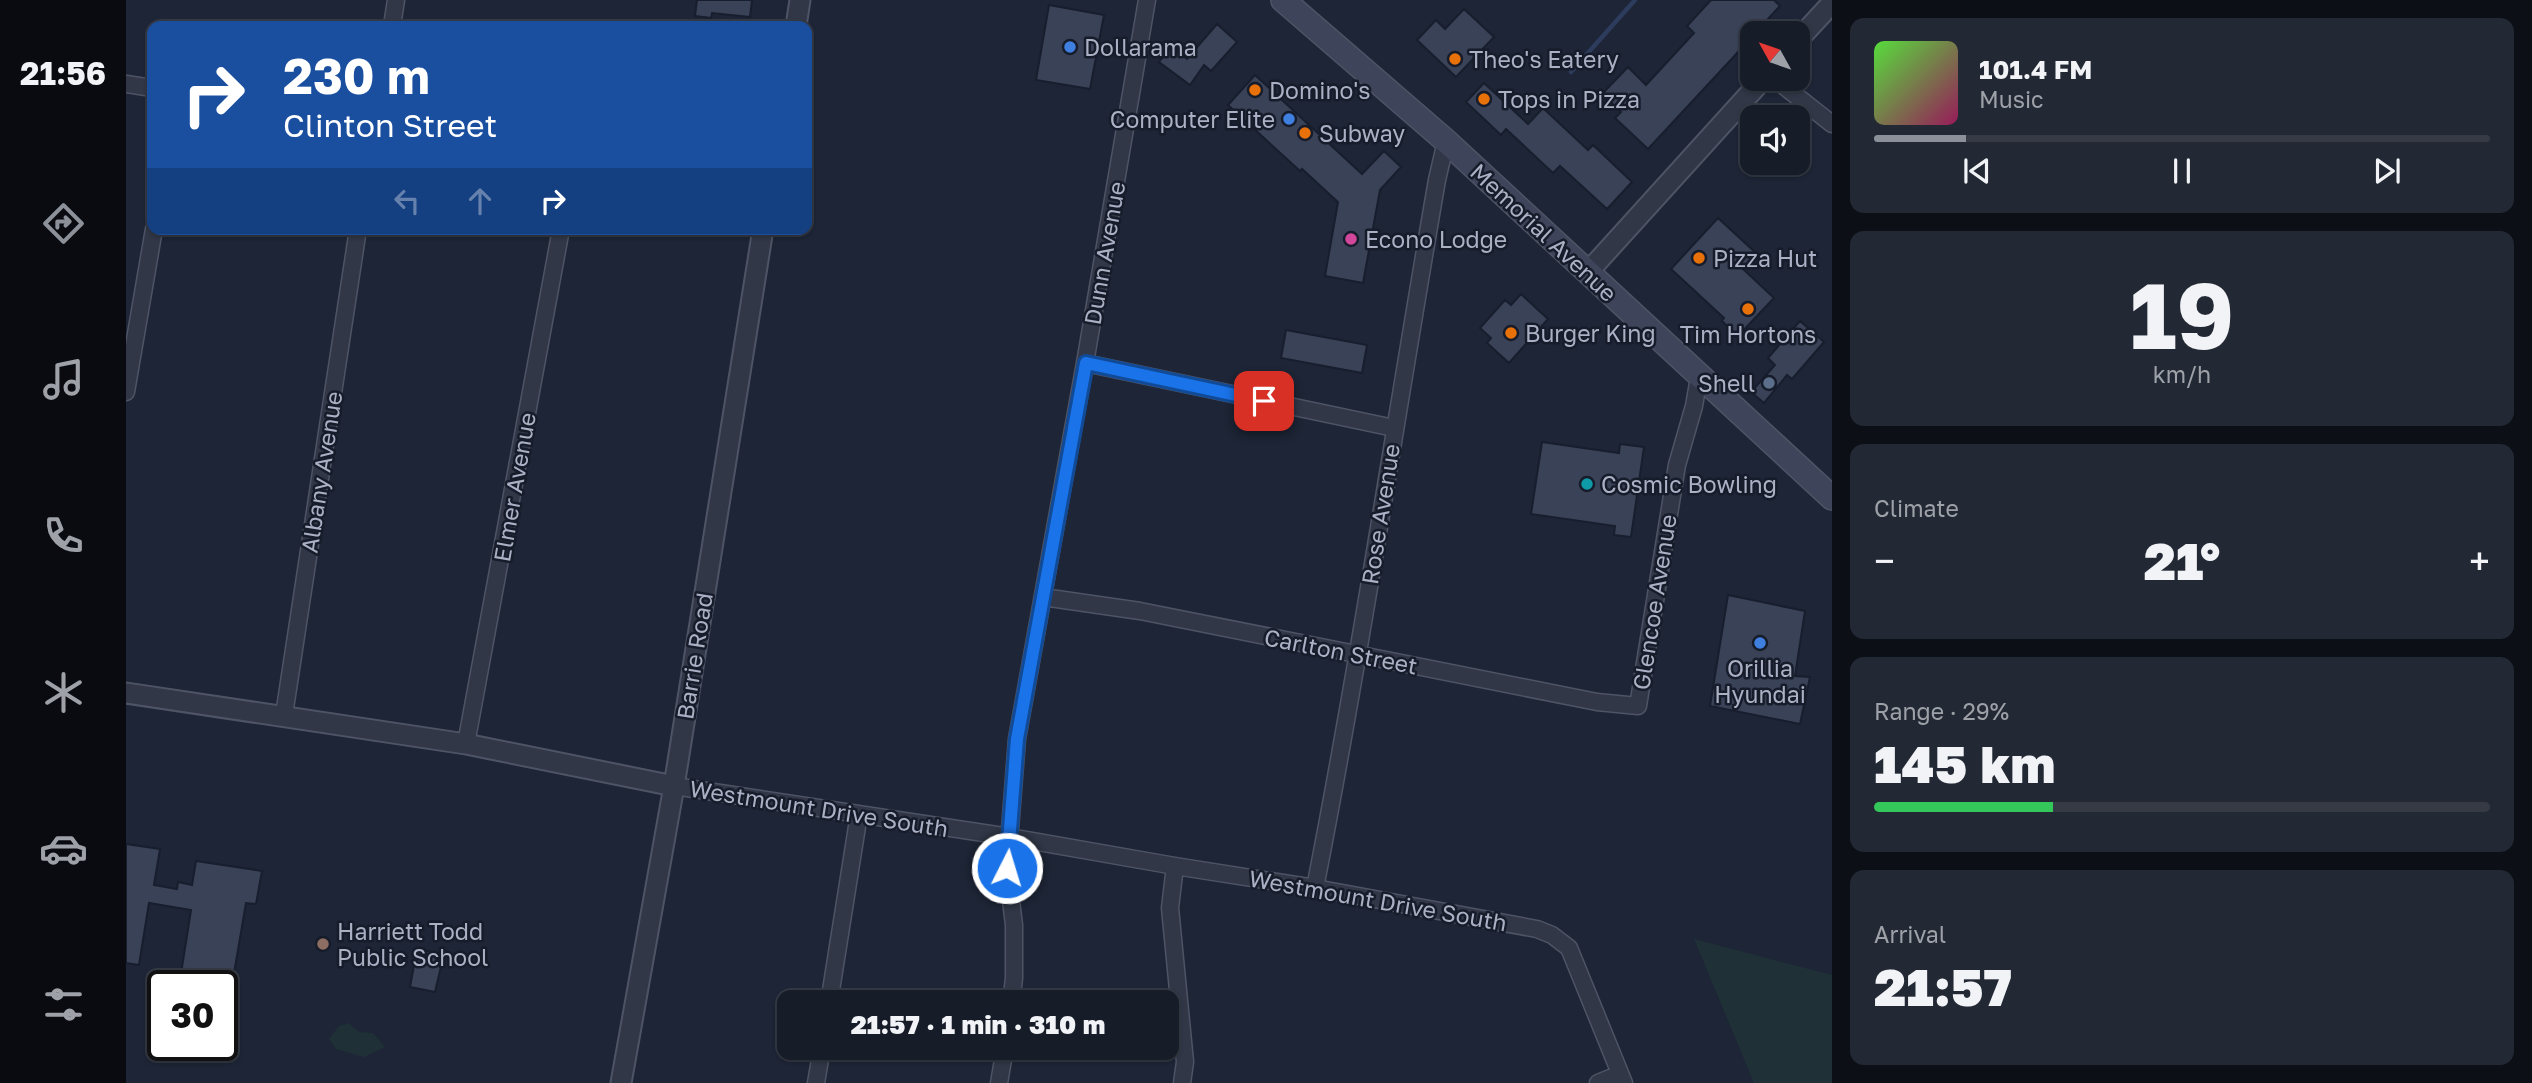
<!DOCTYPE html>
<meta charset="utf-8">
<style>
body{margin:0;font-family:"Golos Text",sans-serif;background:#232934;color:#f1f3f6;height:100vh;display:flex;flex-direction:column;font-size:26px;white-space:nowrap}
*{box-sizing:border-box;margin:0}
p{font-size:23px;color:#9ea1a8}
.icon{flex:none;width:38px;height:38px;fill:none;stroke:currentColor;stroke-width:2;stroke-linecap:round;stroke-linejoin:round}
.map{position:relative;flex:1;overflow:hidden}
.sheet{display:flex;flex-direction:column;gap:18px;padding:18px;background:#0c0f16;width:700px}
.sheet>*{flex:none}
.banner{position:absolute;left:21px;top:21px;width:665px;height:214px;border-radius:14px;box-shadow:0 2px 5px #0004,0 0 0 2px #353a45;background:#1a4fa0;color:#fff;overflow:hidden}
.needle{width:46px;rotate:310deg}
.controls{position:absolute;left:1614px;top:21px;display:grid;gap:14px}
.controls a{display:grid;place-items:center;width:70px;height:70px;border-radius:14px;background:#161c28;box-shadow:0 2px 5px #0004,0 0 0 2px #353a45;font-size:35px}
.speed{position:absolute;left:21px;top:970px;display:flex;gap:14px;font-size:35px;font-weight:700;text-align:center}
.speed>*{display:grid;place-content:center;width:91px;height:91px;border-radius:50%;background:#161c28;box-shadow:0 2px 5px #0004,0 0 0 2px #353a45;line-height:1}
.speed .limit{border:4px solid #111;border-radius:10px;background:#fff;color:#111}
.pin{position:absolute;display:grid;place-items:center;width:60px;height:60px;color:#fff;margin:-30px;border-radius:14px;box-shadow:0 4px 10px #0006}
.me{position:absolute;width:77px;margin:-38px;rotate:5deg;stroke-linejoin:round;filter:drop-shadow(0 0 5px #0008)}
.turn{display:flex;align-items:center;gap:24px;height:147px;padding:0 21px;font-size:32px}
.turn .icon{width:91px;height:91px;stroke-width:2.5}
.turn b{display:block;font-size:49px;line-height:60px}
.lanes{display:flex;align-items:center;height:66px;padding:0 21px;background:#0003;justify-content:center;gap:35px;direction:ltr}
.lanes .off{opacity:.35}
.big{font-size:52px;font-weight:800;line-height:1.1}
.sheet .widget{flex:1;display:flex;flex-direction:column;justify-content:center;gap:10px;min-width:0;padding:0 24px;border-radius:14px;background:#232934}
.sheet .dial{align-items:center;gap:0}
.dial b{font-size:91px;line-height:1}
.song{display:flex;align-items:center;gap:21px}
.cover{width:84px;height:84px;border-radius:10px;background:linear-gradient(135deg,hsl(110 70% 55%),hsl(330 70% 35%))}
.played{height:7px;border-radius:4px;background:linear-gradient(90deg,#8c9099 15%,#353a45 15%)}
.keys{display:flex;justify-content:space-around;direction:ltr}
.heat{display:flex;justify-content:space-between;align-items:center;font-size:38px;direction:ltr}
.charge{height:10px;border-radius:5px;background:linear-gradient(90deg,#34c759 29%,#353a45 0)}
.trip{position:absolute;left:651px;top:990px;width:402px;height:70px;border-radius:14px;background:#161c28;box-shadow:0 2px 5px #0004,0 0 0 2px #353a45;font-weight:800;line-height:70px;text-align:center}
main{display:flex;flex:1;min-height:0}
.tabs{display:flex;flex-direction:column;width:126px;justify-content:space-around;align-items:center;background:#090b10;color:#9ea1a8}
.tabs .icon{width:49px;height:49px}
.tabs .on{color:#8c9099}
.tabs b{font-size:32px;color:#f1f3f6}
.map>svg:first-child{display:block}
</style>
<main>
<nav class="tabs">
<b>21:56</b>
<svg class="icon on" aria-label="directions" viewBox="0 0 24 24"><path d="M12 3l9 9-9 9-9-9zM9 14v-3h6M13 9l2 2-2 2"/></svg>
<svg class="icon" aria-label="music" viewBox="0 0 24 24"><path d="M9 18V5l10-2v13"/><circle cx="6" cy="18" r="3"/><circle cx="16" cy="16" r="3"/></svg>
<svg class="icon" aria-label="phone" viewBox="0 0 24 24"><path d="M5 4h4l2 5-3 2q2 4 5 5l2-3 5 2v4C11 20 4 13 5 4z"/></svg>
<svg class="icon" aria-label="climate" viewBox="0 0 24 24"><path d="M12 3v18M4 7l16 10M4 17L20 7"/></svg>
<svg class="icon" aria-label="car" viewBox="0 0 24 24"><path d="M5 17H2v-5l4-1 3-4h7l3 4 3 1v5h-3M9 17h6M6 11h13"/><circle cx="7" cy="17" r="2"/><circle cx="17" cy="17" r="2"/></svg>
<svg class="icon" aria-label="filters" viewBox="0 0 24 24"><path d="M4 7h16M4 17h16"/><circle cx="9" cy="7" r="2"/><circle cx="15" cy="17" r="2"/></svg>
</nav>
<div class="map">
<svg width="1706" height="1083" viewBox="0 0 1706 1083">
<rect width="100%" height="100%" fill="#1d2536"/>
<path fill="#1f3137" d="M1568,939L1706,975V1083H1628Z
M223,1023L233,1032L247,1033L259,1047L238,1057L210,1049L203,1039L213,1026Z"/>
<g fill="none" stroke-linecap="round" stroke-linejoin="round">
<path stroke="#2d3b5c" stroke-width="4.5" d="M1445,72L1509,0"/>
</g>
<path fill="#394257" stroke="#181e2d" stroke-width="2" d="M571,0H626L624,17L586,13L585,18L569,16Z
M1585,0H1648L1654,6L1629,33H1626V37L1522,149L1489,118L1495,112L1476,94L1502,67L1520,85L1568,33L1561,26Z
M923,5L978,15L964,89L910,80Z
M1338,9L1368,37L1330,77L1291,40L1310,20L1319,29Z
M1091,24L1111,42L1085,71L1078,65L1064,85L1033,62L1045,47L1061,59Z
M1129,75L1236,174L1258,151L1275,167L1254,190L1237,283L1199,276L1212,202L1176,169L1174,171L1102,105Z
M1358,83L1402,124L1417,108L1462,150L1467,145L1506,182L1481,209L1434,166L1427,173L1380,129L1375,135L1340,102Z
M1592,218L1631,254L1617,269L1648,298L1612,336L1596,321L1598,318L1545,269Z
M1395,294L1422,319L1383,363L1361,343L1365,338L1354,328L1379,300L1385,305Z
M1674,321L1698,342L1666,379L1661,375L1638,403L1625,392L1649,365L1642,358Z
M1160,330L1241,345L1236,373L1155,358Z
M1416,442L1493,453L1494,444L1518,447L1505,537L1488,535L1489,526L1405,514Z
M1602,595L1679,611L1669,676L1684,677L1674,724L1584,706Z
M0,844L34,849L28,885L51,889L52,882L66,885L70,861L136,871L130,904L120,903L106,985H77L54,980L65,910L23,903L13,965L0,963Z
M291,949L318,954L309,992L284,987Z"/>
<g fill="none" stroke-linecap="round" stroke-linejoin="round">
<g stroke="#4e5465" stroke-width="19">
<path id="minor" d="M266,26L270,0
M1649,79L1706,124
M0,84L26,88
M959,363L1268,428
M0,392L28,229
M917,597L1014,611L1471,702L1512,706L1551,465L1568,406L1573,377
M158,715L232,229
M340,744L435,229
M548,786L884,837L1049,866L1189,888L1411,929L1426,935L1443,948L1498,1083
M1049,866L1044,908L1059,1062L1056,1083
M1189,888C1235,653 1270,416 1311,180L1320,141
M703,1003L733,814
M885,1003L888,978V925L881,868L891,739L959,363L1021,0
M690,1083L696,1048
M873,1083L879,1048
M1472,1083L1494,1074"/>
</g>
<g stroke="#4e5465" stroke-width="23">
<path id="tertiary" d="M670,26L674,0
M1671,41L1706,3
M1462,272L1637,79
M0,693L340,744L548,786
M495,1083L548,786L637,229"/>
</g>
<g stroke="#4e5465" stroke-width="26">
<path id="secondary" d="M1157,0L1320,141L1706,498"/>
</g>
<use href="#minor" stroke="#313747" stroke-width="16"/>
<use href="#tertiary" stroke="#313747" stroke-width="19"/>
<use href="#secondary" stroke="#3e455a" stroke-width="23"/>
</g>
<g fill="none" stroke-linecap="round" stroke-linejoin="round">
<g stroke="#114b97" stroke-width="18">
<path id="route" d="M881,868L891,739L960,363L1138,401"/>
</g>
<use href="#route" stroke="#1a73e8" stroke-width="12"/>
</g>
<g fill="#3f7fe0" stroke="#171c2b" stroke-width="2.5">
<circle cx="944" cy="47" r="7"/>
<circle cx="1163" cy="119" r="7"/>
<circle cx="1634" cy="643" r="7"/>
</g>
<g fill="#e8710a" stroke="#171c2b" stroke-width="2.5">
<circle cx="1329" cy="59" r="7"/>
<circle cx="1129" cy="90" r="7"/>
<circle cx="1358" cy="99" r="7"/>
<circle cx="1179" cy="133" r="7"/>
<circle cx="1573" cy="258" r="7"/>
<circle cx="1622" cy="309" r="7"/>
<circle cx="1385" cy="333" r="7"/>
</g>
<circle fill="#d1479c" stroke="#171c2b" stroke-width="2.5" cx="1225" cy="239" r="7"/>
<circle fill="#5c6f8a" stroke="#171c2b" stroke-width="2.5" cx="1643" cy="383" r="7"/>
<circle fill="#0f9aa8" stroke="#171c2b" stroke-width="2.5" cx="1461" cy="484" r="7"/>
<circle fill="#8d6e63" stroke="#171c2b" stroke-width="2.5" cx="197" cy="944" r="7"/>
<g text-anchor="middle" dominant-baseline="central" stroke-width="5" stroke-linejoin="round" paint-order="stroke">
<g font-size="23" fill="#aab1c4" stroke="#171c2b" text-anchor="start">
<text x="958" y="47">Dollarama</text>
<text x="1343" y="59">Theo's Eatery</text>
<text x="1143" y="90">Domino's</text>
<text x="1372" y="99">Tops in Pizza</text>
<text x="1149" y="119" text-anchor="end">Computer Elite</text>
<text x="1193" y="133">Subway</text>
<text x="1239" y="239">Econo Lodge</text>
<text x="1587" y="258">Pizza Hut</text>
<text x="1399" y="333">Burger King</text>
<text x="1622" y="334" text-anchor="middle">Tim Hortons</text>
<text x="1629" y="383" text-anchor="end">Shell</text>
<text x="1475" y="484">Cosmic Bowling</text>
<text x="1634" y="668" text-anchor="middle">Orillia<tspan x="1634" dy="26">Hyundai</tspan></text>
<text x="211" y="931">Harriett Todd<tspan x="211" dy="26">Public School</tspan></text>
</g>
<g font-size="23" fill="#aab1c4" stroke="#171c2b">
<text transform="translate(1418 232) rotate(43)">Memorial Avenue</text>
<text transform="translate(978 253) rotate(-80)">Dunn Avenue</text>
<text transform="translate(195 472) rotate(-81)">Albany Avenue</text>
<text transform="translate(388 487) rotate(-80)">Elmer Avenue</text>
<text transform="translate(1254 514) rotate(-81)">Rose Avenue</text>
<text transform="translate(1528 602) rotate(-81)">Glencoe Avenue</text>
<text transform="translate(1215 651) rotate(11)">Carlton Street</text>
<text transform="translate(568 656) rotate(-81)">Barrie Road</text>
<text transform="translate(693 808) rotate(9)">Westmount Drive South</text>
<text transform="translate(1252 900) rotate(10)">Westmount Drive South</text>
</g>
</g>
</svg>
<div class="controls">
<a><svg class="needle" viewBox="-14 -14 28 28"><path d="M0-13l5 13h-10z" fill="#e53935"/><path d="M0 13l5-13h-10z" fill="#9ea1a8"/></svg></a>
<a><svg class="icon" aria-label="sound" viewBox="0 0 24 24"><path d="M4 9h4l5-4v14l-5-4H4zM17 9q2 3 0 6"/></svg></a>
</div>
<div class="speed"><div class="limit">30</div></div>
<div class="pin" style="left:1138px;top:401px;background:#d93025"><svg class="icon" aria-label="arrive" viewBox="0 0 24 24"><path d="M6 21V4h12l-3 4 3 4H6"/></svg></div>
<svg class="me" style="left:881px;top:868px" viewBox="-20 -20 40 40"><circle r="17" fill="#1a73e8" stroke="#fff" stroke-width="3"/><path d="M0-11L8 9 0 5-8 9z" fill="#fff"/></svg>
<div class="trip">21:57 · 1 min · 310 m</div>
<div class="banner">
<div class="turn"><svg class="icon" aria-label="right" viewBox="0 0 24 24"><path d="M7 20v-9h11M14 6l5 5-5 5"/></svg><div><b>230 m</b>Clinton Street</div></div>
<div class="lanes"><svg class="icon off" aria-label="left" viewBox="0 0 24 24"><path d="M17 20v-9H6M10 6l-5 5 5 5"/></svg><svg class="icon off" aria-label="ahead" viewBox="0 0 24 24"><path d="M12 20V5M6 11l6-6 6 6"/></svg><svg class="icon" aria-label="right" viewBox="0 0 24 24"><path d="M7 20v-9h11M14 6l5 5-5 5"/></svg></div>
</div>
</div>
<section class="sheet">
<div class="widget">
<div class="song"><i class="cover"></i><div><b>101.4 FM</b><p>Music</p></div></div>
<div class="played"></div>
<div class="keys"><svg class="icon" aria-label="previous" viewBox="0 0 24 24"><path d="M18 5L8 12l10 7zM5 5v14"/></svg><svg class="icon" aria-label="pause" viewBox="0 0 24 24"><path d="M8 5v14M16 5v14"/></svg><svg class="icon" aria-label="next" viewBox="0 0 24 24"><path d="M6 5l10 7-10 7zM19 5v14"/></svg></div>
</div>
<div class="widget dial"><b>19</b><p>km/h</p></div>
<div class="widget"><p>Climate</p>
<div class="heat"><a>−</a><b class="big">21°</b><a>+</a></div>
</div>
<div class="widget"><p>Range · 29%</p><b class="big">145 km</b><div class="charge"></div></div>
<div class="widget"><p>Arrival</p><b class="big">21:57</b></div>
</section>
</main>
